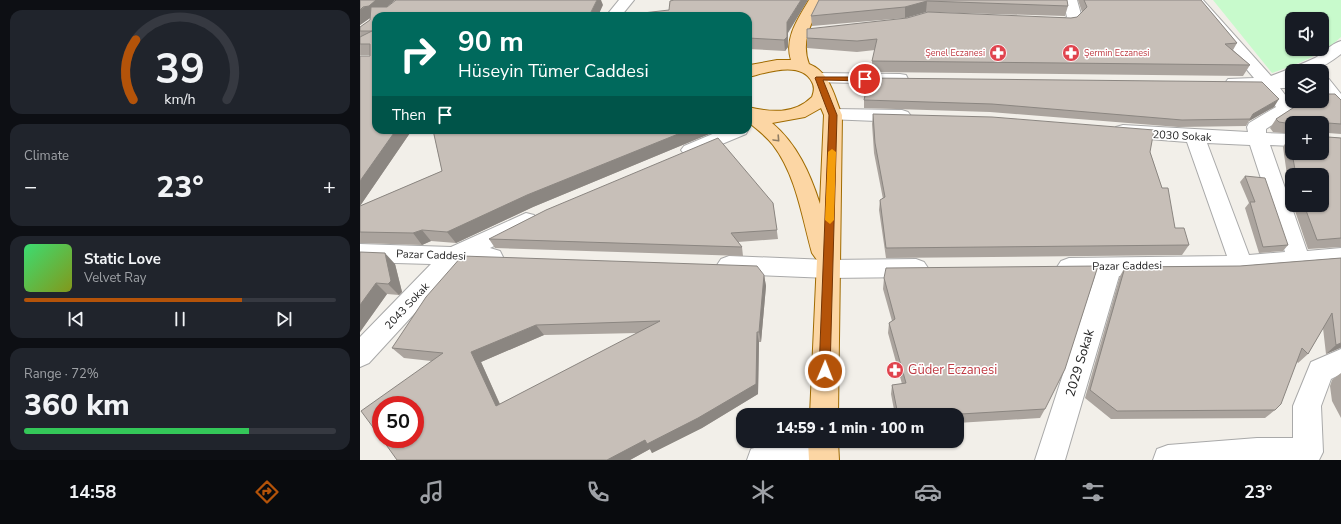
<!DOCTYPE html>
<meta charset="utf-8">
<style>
body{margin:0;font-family:"Nunito Sans",sans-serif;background:#20242c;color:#f1f3f6;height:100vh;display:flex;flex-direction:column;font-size:15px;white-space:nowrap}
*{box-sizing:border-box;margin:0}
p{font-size:13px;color:#9ea1a6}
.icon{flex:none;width:22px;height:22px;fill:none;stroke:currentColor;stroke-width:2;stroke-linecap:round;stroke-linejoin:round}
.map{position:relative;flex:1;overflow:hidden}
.details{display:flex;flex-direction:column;gap:10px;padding:10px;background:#0d0f14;width:360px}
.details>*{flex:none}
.top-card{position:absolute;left:12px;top:12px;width:380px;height:122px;border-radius:12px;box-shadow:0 1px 3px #0004;background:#00695c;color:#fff;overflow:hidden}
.buttons{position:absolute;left:925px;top:12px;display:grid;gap:8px}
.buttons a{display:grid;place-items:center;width:44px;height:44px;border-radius:8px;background:#171b24;box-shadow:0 1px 3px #0004;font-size:20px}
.speed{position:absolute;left:12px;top:396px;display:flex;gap:8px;font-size:20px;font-weight:700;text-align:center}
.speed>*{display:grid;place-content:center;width:52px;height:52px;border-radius:50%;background:#171b24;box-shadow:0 1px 3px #0004;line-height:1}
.speed .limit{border:6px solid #d22;background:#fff;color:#111}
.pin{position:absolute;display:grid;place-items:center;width:34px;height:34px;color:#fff;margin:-17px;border:2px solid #fff;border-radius:50%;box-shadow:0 1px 4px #0007}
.me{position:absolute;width:44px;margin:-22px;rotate:1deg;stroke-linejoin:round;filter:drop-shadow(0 0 3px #0008)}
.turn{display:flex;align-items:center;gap:14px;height:84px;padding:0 20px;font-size:18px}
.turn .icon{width:52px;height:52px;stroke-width:2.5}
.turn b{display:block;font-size:28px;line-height:34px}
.then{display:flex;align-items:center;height:38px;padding:0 20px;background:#0003;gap:8px;font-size:15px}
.big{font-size:30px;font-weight:800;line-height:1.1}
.details .tile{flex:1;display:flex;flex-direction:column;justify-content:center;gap:6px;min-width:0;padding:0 14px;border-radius:12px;background:#20242c}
.details .dial{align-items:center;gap:0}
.dial svg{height:104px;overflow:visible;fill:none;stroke:#363941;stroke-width:7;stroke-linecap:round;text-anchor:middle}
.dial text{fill:#f1f3f6;stroke:none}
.song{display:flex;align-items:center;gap:12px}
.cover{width:48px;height:48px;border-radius:6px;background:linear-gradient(135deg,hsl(140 70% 55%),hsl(70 70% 35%))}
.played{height:4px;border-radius:2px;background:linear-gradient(90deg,#b45309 70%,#363941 70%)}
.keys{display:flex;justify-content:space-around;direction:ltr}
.heat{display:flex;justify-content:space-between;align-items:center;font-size:22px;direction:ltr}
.charge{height:6px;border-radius:3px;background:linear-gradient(90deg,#34c759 72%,#363941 0)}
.trip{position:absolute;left:376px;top:408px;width:228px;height:40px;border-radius:12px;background:#171b24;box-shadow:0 1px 3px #0004;font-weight:800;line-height:40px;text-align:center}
.tab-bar{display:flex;height:64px;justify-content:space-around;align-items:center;background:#090b0e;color:#9ea1a6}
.tab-bar .icon{width:28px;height:28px}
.tab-bar .on{color:#b45309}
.tab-bar b{font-size:18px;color:#f1f3f6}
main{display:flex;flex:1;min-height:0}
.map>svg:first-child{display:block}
</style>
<main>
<section class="details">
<div class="tile dial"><svg viewBox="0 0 100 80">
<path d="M14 69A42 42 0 1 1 86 69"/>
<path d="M14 69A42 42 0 0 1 16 23" stroke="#b45309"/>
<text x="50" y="56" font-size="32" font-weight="700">39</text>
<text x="50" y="72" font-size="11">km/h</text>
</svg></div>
<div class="tile"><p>Climate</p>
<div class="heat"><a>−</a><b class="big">23°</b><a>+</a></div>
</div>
<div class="tile">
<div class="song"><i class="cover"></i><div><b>Static Love</b><p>Velvet Ray</p></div></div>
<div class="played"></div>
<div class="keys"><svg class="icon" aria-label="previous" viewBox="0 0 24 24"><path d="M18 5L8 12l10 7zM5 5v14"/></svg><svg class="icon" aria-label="pause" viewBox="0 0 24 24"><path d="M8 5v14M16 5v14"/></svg><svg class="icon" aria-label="next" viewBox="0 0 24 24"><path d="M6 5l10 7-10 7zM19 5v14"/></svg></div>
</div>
<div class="tile"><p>Range · 72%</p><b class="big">360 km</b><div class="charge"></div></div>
</section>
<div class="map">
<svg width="981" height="460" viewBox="0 0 981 460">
<rect width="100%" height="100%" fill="#f2efe9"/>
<path fill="#c8facc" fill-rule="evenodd" d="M853,0H981V37C961,56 937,64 912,73ZM932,19H962V49H932Z"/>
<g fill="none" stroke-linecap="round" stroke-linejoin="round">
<g stroke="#a9a9a9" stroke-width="2">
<path id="minor" d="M259,0H274L261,16H246Z
M703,0H717L722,18C714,31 695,28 682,25L680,22L682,19L705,18L707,17Z
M828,0H843L911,76C926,70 940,65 955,58C964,53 970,44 981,41V54C963,68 955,71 932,71V88H920L935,108L932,112L906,129V133L932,134V146L910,145L947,251L981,248V266L872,274L759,276L705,460H675L735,276H709L701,273L697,267L701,261L709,258L867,256L827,142L763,137L756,135L754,131L756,127L763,125L888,132L887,127L889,123L916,107L903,88L868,87L865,83L868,79L894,78ZM847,143L890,145L925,252L889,255Z
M459,73L540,74L546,75L548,79L546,83L540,84L453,82L451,78L453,74Z
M962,78L969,79L981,94V110L975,109L962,93Z
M473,109L542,110L548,112L551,116L548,120L542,122L467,119L464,115L467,111Z
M362,130H388L386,134L338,154L331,156L324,154L321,150L324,146Z
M166,213L174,215L177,221L174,227L130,248L140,251L143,257L140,263L132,266L99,265L9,363L0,367V337L71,264L0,262V244L91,247Z
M369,256L468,260L556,259L564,262L568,268L564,274L556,277L468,278L369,274L361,271L357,265L361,259Z
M981,349V374L971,379L961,406L963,452L959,460H793L797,449L808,445L897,438H933V406L951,362Z
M417,441H477L478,443L473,453L454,460H387L391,449Z"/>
</g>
<g stroke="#a06b00" stroke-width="2">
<path id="major" d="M449,0H463C452,22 440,40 449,64C470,72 474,96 482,115L478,415H450L457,260L452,253C442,217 436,175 413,145C406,136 397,129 388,122V107C410,112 434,115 452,97C454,92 455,87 452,82C441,60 406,73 388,77V66L390,65L417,60H431C424,38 438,19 449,0ZM461,108L464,115L460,204C450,173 437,144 412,123L445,117Z
M448,441H478L479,460H449Z"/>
</g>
<use href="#minor" fill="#fff" fill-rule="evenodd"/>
<use href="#major" fill="#fcd6a4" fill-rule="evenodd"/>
</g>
<path fill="#aba49e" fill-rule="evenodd" d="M0,0H35L27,7L243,5L16,16L52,130L0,206L10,55H0V27L10,20V18L0,25Z
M459,0H707L708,6L705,16L566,12L545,18L452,26L451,16Z
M718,0H841L877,43L873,50L890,65L883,76L512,72V61L515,50L497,52L447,48V38L711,18L717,17L722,12Z
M388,16L428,33V47L425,51L388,49Z
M504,100L914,107L889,121L886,126L818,127L630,112L504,108Z
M981,100V134L968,133V137L981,138V247L948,249L933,205H962V175H932V203L926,186L928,182L923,147L929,137L932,153L962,123H932V134L913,132L910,128L916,119L938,105L940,101Z
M513,114L790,152L815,228L829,245L822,255L526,258L519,210L520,200L523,199L514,153L512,124Z
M73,130H348L349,134L173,207L96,243L71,241L62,245L0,243V206L82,171Z
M885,176L928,245L923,251L899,253L885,208L889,203L880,182Z
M413,203L418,239L378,242L382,247L383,256L135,248L129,239Z
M0,252L35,264L42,292L39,295L27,294L0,332Z
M981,258V348H980L966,354L963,328L948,354L938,363L937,362L915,410L905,418L751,419L725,398L760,276L765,267L880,266Z
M404,275L406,286L401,342H399L398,394L342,428L292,453L290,449L270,460H37L71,361L44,358L32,348ZM278,333L140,404L121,362L184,335Z
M524,278L685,409L680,418L597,423V415H535L531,394L532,385L542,384L528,333L529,323L532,321L523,289Z
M981,373V418L972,401L970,386L972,380Z"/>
<path fill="#8b8681" d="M16,0H35L16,16L10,18L0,25V10Z
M237,0H241L243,5L238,16H229Z
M441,0H448L428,33V47L425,51L424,40L427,22Z
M567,1L566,12L545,18V7Z
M919,99L914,107L889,121L893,114Z
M36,130H52L0,206V181Z
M328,130H348L349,134L173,207L96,243L87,232L167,195Z
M62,230L71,241L62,245L53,233Z
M25,253L35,264L42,292L39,295L28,284Z
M404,275L406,286L401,342L399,332Z
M16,283L27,294L0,332V305Z
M176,325L184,335L121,362L145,416L136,406L111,352Z
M397,332L399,342L398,394L342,428L292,453L290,449L270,460H247Z
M981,343V347L980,348L966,354L976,345Z"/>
<path fill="#c7bfb8" stroke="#8b8681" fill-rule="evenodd" d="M0,0H16L9,6L3,7L0,10Z
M36,0H237L229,16H16V130H36L0,181V56H10V44H0V37L12,31H0V27L10,20L11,7H27Z
M314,0H441L427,22V37L424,40L388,38V16H257L309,10L310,1Z
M459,0H707L708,6L567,1L545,7L451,16Z
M724,0H841L877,43L865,44L890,65L512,61L517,39L497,41L447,38V29L547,18L568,12L711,18L717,17L727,7Z
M509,78L902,82L919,99L893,114L890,119L822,120L632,104L504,100Z
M962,94H975L981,100V124L968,123V137L981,138V238L957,240L944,205H962V175H936L932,153H962V123L932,124L919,122L916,119L939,104L941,101H962Z
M513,114L632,117L794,130L790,152L802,188H808L815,228H824L829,245L526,248L520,200L525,197L515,143Z
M73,130H328L167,195L87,232L62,230L53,233L0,232V206L82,171Z
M929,137H932V152Z
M358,138L413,203L417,230L371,233L382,247L129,239L186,210Z
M885,176L905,178L928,245L903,247L890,202H895Z
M0,252L25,253L31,281L28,284L16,283L0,305Z
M102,256L397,266L404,275L399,332H397L396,384L338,418L287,444L285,440L247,460H37L22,439H55V405H21V438L1,411L83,353L32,348L66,297ZM300,321L136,406L111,352L176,325Z
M981,258V343L976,345L972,313L948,354L942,348L921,404L915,410L757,411L730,390L765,267L880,266Z
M738,266L705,369L685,409L584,415H538L532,385L546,383L529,323L535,319L524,278L526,268Z"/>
<defs><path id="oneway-chevron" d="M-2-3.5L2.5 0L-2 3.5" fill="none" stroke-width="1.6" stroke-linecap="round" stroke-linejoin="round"/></defs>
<use stroke="#8f7c63" href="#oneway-chevron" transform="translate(417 139) rotate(47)"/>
<path fill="#b45309" stroke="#753606" d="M456,77H505L509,79L505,81L463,80L477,115L470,371L469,375L465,376L461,375L459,371L469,115L455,78Z"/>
<path fill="#f59e0b" d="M472,149L476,152L474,220L470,224L465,220L468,152Z"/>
<defs>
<g id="pharmacy-disc" transform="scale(0.9)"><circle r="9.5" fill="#e0444e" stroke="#fff"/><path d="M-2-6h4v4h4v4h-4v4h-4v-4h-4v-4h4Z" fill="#fff"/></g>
</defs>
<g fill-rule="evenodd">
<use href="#pharmacy-disc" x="638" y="53"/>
<use href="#pharmacy-disc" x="711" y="53"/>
<use href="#pharmacy-disc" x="535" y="370"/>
</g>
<g text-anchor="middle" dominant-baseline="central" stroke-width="3" stroke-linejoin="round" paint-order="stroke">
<g font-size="9" fill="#be3a42" stroke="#fff" text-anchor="end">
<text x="625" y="53">Şenel Eczanesi</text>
<text x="724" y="53" text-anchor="start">Şermin Eczanesi</text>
</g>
<g font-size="11" fill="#222" stroke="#fff">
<text transform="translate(822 136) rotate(3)">2030 Sokak</text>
<text transform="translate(71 255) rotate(2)">Pazar Caddesi</text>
<text transform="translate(767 266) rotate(-1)">Pazar Caddesi</text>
<text transform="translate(47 306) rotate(-47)">2043 Sokak</text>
</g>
<g font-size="13" fill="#222" stroke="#fff">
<text transform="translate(720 363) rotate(-73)">2029 Sokak</text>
</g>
<g font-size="13" fill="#be3a42" stroke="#fff" text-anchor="start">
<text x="548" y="370">Güder Eczanesi</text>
</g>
</g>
</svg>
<div class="buttons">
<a><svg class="icon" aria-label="sound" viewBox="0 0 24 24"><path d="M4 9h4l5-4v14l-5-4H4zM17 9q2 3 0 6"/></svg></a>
<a><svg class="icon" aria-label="layers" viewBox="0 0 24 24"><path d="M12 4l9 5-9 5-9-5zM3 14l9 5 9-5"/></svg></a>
<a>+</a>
<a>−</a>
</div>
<div class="speed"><div class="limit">50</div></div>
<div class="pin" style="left:505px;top:79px;background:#d93025"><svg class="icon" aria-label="arrive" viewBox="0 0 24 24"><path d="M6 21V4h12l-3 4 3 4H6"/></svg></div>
<svg class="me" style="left:465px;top:371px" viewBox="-20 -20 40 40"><circle r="17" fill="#b45309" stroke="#fff" stroke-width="3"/><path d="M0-11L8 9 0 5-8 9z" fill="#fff"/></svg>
<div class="trip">14:59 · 1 min · 100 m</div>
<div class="top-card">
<div class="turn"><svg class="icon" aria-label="right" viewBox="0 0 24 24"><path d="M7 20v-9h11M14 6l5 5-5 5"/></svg><div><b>90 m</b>Hüseyin Tümer Caddesi</div></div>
<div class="then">Then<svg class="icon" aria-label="arrive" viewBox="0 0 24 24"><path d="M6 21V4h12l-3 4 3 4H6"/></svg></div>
</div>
</div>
</main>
<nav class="tab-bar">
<b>14:58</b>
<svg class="icon on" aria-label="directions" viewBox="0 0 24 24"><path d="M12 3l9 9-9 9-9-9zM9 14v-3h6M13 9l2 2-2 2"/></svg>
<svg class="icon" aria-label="music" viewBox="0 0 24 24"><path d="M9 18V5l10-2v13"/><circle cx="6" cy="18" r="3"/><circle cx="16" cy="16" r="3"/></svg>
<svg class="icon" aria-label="phone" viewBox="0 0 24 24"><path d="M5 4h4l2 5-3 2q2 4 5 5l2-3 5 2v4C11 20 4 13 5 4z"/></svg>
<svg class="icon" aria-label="climate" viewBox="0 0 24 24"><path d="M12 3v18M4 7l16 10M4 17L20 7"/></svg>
<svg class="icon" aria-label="car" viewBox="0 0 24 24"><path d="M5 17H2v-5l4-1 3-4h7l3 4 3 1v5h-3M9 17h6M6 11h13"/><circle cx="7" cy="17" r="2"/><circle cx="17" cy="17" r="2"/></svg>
<svg class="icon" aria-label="filters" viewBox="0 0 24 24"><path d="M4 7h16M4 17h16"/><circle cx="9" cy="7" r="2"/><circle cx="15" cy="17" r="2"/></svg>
<b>23°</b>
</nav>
